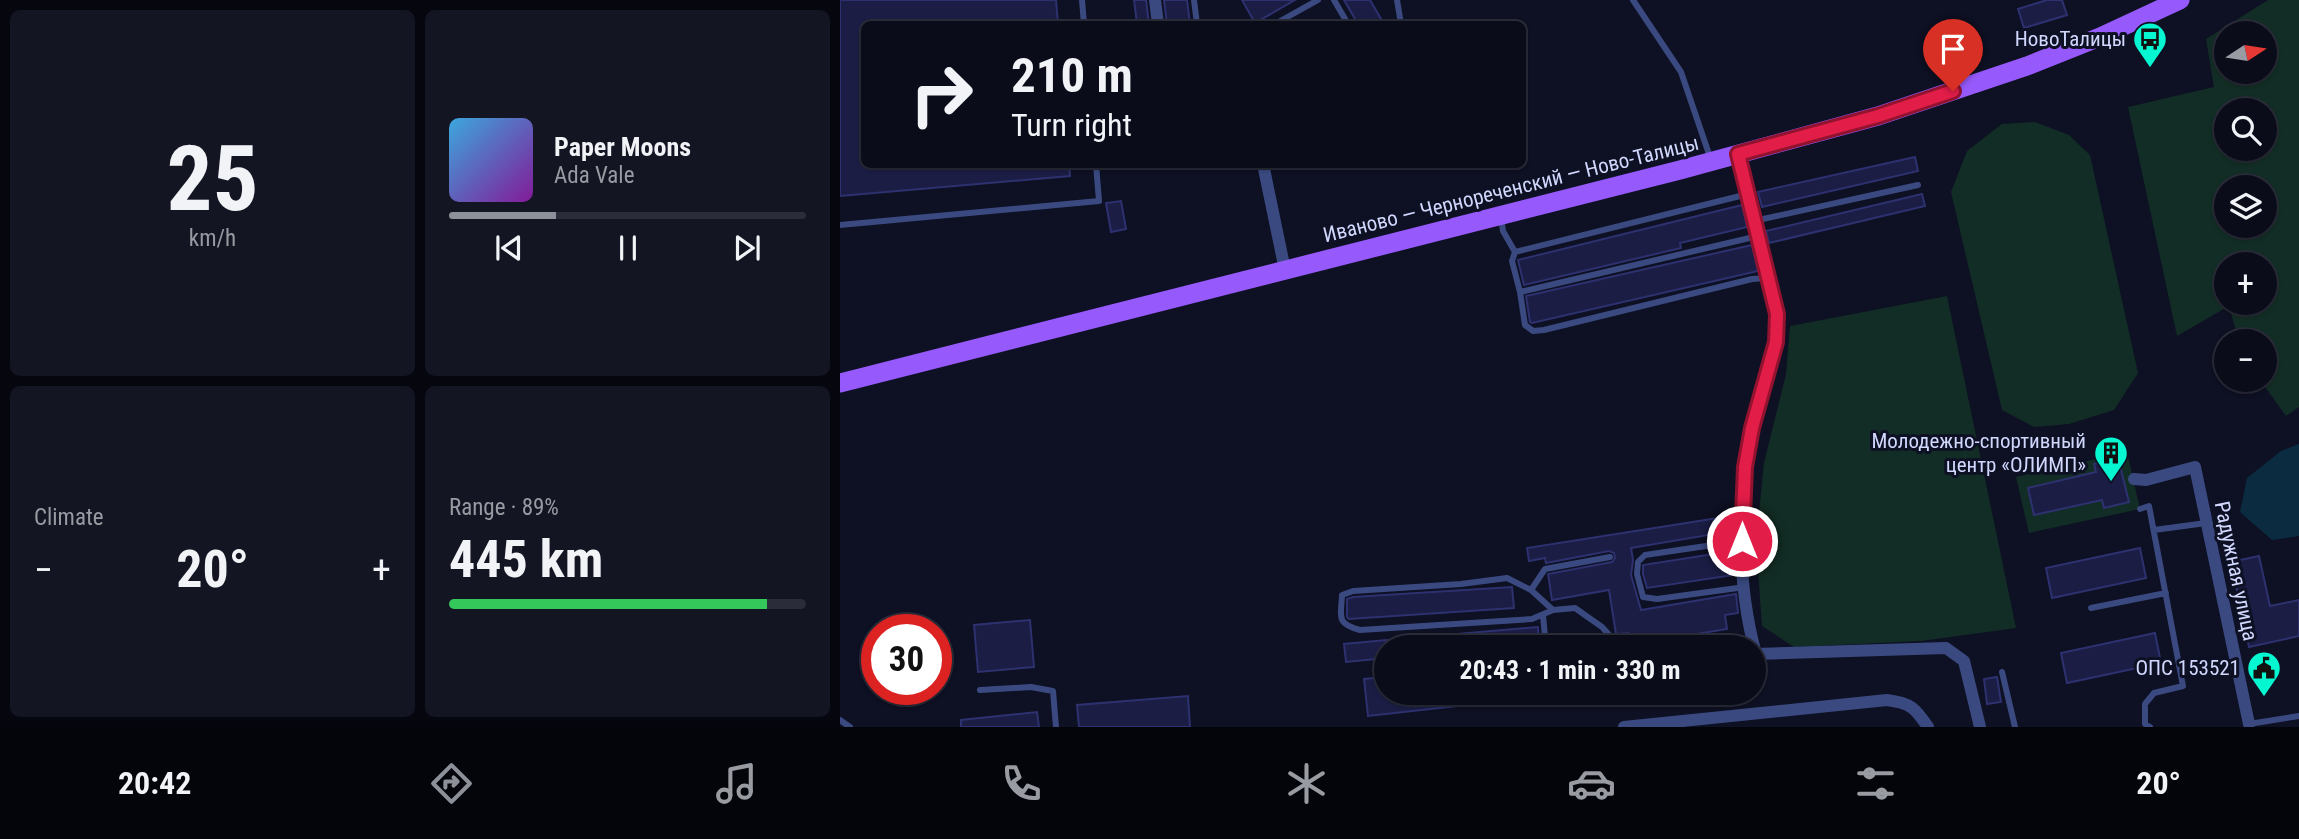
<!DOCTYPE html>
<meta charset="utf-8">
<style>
body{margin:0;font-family:"Roboto Condensed",sans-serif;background:#131523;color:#f1f3f6;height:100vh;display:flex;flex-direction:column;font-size:26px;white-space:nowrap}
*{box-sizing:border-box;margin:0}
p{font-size:23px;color:#999ba2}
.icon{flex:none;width:38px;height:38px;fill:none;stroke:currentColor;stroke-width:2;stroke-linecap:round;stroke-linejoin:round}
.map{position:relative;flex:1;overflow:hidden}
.drawer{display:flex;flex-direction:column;gap:10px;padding:10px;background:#06070e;width:840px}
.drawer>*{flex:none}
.guide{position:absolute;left:21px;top:21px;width:665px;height:147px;border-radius:10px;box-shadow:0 2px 5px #0004,0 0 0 2px #2a2c39;background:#0a0c1a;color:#f1f3f6;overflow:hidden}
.needle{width:46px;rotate:78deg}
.controls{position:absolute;left:1374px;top:21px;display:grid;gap:14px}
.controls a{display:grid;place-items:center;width:63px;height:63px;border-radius:50%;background:#0a0c1a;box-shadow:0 2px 5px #0004,0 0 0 2px #2a2c39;font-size:35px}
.speed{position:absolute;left:21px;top:614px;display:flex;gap:14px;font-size:35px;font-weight:700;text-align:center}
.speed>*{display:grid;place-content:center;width:91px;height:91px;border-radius:50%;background:#0a0c1a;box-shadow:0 2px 5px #0004,0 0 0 2px #2a2c39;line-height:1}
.speed .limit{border:10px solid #d22;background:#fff;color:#111}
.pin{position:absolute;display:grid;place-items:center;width:60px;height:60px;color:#fff;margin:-72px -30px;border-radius:50% 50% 50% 0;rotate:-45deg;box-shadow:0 0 7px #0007}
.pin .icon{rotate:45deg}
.me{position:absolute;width:77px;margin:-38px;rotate:0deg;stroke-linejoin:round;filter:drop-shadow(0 0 5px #0008)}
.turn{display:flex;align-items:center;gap:24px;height:147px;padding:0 35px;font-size:32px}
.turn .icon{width:91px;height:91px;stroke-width:2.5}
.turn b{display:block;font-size:49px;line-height:60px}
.big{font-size:52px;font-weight:700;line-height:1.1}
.drawer .tile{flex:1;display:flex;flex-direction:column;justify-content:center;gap:10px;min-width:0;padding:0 24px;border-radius:10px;background:#131523}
.drawer .dial{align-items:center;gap:0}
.dial b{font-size:91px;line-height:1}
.song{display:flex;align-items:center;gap:21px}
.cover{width:84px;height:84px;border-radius:10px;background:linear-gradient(135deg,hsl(200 70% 55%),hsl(290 70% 35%))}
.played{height:7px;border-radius:4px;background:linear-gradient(90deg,#8c9099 30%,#2a2c39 30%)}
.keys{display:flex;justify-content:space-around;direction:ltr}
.heat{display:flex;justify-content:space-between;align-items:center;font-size:38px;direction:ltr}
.charge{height:10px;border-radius:5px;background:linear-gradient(90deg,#34c759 89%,#2a2c39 0)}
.drawer .tiles{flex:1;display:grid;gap:10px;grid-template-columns:repeat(2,1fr)}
.trip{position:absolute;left:534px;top:635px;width:392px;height:70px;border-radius:35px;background:#0a0c1a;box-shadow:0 2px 5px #0004,0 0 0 2px #2a2c39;font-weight:700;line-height:70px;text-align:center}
.tab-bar{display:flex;height:112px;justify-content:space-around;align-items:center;background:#04050a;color:#999ba2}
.tab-bar .icon{width:49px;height:49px}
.tab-bar .on{color:#8c9099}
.tab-bar b{font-size:32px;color:#f1f3f6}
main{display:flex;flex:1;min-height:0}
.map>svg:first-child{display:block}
</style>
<main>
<section class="drawer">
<div class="tiles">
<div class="tile dial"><b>25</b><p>km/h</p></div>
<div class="tile">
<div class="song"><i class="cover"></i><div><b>Paper Moons</b><p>Ada Vale</p></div></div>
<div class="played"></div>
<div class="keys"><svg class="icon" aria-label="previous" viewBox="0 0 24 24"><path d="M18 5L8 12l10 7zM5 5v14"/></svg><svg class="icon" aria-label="pause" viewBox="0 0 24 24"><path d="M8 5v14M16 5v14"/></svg><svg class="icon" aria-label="next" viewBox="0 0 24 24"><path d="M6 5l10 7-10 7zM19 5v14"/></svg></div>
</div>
<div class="tile"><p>Climate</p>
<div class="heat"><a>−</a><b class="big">20°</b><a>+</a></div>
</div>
<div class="tile"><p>Range · 89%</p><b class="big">445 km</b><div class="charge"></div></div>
</div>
</section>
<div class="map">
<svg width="1459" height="727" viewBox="0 0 1459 727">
<rect width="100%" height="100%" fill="#0e1023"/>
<path fill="#122d25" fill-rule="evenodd" d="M1428,0H1459V407L1446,416L1420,380H1424V341H1399L1389,306L1337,336L1288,107L1374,87L1366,39ZM1386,33H1424V72H1386ZM1386,110H1424V149H1386ZM1386,187H1424V226H1386ZM1386,264H1424V303H1386Z
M1195,122L1229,135L1250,155L1298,373L1274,410L1229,424L1194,427L1162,410L1111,192L1127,151L1162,124Z
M1107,296L1176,628L1081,641L954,647L922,626L916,542L924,463L946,374L950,326Z
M1287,452L1300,509L1189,533L1176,477Z"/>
<path fill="#0b2c40" d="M1459,444V536L1432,540L1400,512L1407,478L1441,451Z"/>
<path fill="#1b1d44" stroke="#2d316f" stroke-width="2" d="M0,0H216L218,24H24V164H229L230,176L0,196Z
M294,0H306L309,24H297Z
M324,0H347L350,24H327Z
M402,0H455L415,23Z
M504,0H530L544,24H518Z
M1207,0H1222L1227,15L1184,28L1178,9Z
M1075,157L1078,171L922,207L918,192Z
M1082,194L1085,206L929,243L926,231Z
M281,201L286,229L271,232L266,203Z
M902,205L907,227L840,243L841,248L684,285L678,260Z
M912,245L918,271L692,323L690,322L686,296Z
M1278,458L1289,502L1264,508L1262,500L1194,515L1188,488L1256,472L1254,464Z
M891,516L892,531L791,548L793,560L791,575L801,610L896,594L898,613L885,615L887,629L790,645L788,633L776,634L769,590L712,600L708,574L772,562L775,558L774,553L769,551L706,563L705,558L689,561L687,548Z
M1300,548L1306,578L1212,598L1206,568Z
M893,551L894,575L807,588L803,574V565Z
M1419,556L1430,606L1459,600V636L1409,647L1391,562Z
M672,587L674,608L509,619L507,617V599L513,597Z
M190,620L194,667L138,672L134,625Z
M698,627L699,647L548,648V640Z
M1315,633L1321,663L1227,683L1221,653Z
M546,640V658L506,662L504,644Z
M546,677V693H643L644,703L528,716L524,679Z
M1157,677L1161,702L1147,704L1144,679Z
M348,696L350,727H239L237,705Z
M197,712L199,727H121V720Z"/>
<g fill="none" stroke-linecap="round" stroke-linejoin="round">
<path stroke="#3a4a81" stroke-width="6" d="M242,0L244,24
M354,0L357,24
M494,0L508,24
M557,0L561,24
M793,0L841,72L871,160
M435,24L478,0
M661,217L663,231L675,252L908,194
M914,221L1078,185
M0,225L259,201L256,164
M675,252L672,261L680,292L918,236
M680,292L685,325L693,331L704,330L912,279L928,278
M1300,509L1309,506L1343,686L1314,693L1305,704V724L1310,727
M1314,530L1366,523
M900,541L805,555L798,562L797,574L803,597L817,599L905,587
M770,557L705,569L691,590L713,610L735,608L762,627L781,648
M691,590L667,578L621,584L513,591L502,595C501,617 496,624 520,630L692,619L713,610
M1251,608L1326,593
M703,615L706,648
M1162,672L1175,727
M140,690L191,687L213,691L216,727
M0,720L10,727
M1409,724L1459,716"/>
<path stroke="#3a4a81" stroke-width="12" d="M315,0L318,24
M898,154C907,190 916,226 925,263C929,279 936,297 937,314C940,353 920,390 912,428C896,497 897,586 916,654L1106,648L1124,661L1140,727
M423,164L445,270
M1294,479L1306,480L1355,467L1409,724
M784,727L1047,700C1071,703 1075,708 1088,727"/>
<path stroke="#965afc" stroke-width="19" d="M0,383L840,170L1038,116L1187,66L1260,37L1340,0"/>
</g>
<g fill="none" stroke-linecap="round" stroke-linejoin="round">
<g stroke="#92132f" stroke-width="18">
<path id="route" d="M902,541L905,467L912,428L936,342L937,314L898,154L1038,116L1113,91"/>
</g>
<use href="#route" stroke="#e11d48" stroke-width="12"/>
</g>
<defs>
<g id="bus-pin" transform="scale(1.75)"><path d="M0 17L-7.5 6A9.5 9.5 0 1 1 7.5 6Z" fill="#04f7d1" stroke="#0e1023"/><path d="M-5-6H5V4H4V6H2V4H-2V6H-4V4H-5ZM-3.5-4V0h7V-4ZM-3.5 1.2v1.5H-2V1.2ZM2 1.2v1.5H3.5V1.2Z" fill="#111"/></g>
<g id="building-pin" transform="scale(1.75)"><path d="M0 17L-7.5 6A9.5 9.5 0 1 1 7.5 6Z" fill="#04f7d1" stroke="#0e1023"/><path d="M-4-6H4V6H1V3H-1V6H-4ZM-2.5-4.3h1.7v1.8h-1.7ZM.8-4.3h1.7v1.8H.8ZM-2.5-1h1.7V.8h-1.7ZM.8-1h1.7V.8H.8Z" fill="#111"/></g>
<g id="civic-pin" transform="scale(1.75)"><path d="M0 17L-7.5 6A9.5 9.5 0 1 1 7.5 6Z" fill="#04f7d1" stroke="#0e1023"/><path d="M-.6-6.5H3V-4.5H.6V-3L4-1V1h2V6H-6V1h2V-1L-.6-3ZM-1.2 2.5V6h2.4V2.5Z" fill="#111"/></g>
</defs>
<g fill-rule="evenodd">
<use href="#bus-pin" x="1310" y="39"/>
<use href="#building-pin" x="1271" y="453"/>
<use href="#civic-pin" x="1424" y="668"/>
</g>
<g text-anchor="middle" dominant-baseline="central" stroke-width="6" stroke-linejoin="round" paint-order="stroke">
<g font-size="21" fill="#d1d8fe" stroke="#0e1023" text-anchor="end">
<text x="1286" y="39">НовоТалицы</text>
<text x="1246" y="441">Молодежно-спортивный<tspan x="1246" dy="24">центр «ОЛИМП»</tspan></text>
<text x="1400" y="668">ОПС 153521</text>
</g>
<g font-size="21" fill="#d1d8fe" stroke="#0e1023">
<text transform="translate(671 189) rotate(-14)">Иваново — Чернореченский — Ново-Талицы</text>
<text transform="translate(1396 571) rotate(78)">Радужная улица</text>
</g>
</g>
</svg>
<div class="controls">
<a><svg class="needle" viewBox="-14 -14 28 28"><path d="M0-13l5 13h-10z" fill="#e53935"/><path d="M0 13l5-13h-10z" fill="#999ba2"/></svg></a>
<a><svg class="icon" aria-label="search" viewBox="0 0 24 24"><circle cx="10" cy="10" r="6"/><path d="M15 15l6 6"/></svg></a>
<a><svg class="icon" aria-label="layers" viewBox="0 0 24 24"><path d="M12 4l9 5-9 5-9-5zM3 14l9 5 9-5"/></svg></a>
<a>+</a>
<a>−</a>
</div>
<div class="speed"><div class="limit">30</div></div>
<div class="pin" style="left:1113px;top:91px;background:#d93025"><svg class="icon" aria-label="arrive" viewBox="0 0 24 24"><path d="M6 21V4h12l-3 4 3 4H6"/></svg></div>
<svg class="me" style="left:902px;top:541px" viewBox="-20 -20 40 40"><circle r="17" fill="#e11d48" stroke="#fff" stroke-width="3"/><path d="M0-11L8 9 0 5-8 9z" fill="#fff"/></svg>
<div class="trip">20:43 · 1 min · 330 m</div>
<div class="guide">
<div class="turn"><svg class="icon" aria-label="right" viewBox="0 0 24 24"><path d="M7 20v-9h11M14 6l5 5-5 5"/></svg><div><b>210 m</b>Turn right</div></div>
</div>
</div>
</main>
<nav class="tab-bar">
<b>20:42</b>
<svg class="icon on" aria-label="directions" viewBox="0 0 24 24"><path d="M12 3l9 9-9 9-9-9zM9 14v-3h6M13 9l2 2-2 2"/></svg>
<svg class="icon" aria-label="music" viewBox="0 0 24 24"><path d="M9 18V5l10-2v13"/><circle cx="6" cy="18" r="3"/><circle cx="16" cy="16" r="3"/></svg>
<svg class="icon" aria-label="phone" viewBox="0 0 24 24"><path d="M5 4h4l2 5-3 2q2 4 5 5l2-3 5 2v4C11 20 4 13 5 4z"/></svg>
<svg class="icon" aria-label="climate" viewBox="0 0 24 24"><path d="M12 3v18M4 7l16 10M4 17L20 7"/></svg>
<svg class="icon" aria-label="car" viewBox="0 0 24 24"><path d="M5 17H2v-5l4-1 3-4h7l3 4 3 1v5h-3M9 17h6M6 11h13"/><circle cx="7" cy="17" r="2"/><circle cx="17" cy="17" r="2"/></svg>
<svg class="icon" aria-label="filters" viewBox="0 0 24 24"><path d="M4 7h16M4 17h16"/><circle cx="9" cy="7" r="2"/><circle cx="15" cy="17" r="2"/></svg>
<b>20°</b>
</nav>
